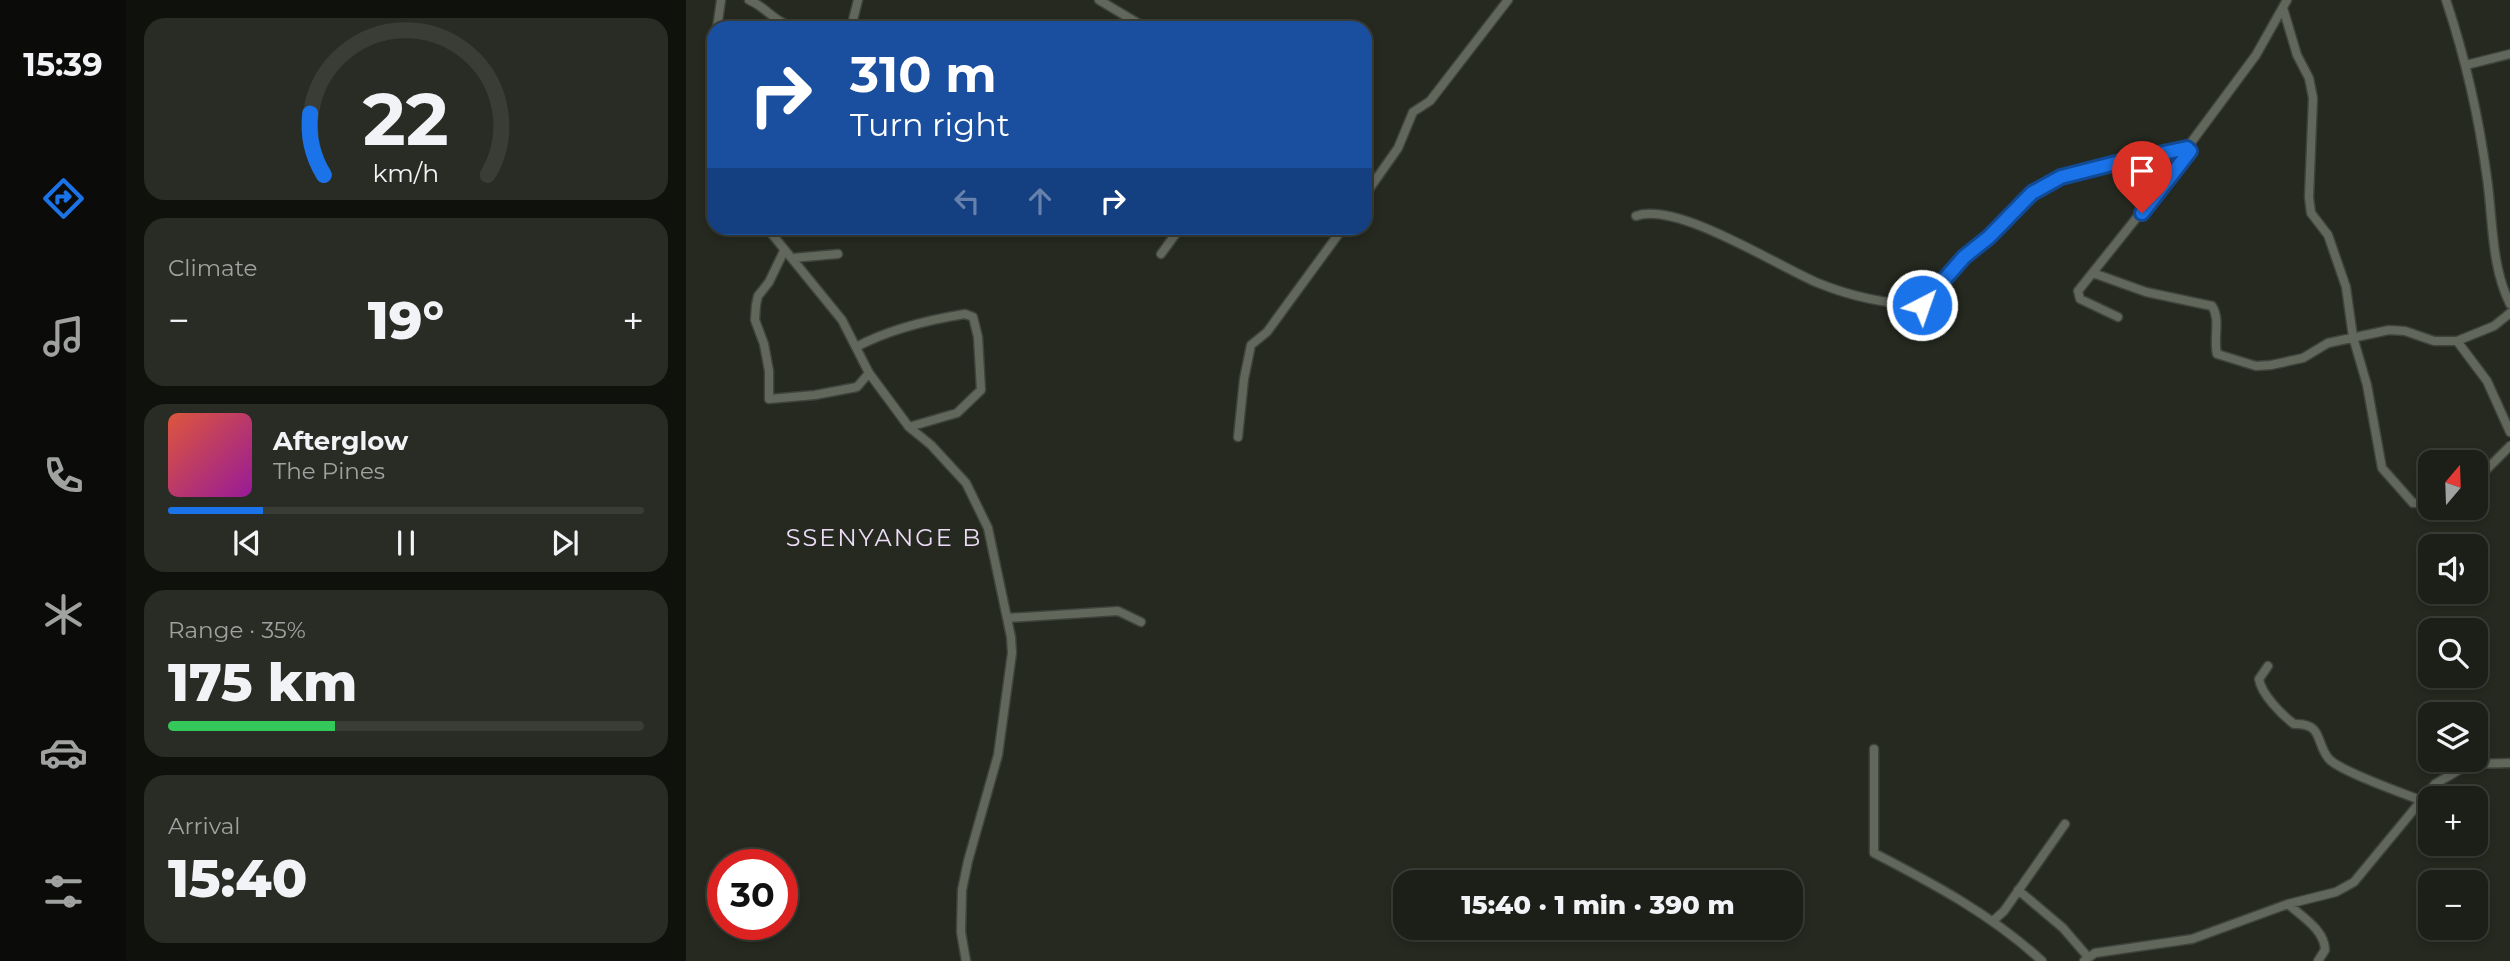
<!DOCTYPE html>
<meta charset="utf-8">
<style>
body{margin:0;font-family:Montserrat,sans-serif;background:#292c24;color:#f1f3f6;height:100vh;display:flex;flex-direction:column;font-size:26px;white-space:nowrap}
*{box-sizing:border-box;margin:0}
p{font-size:23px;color:#a0a2a1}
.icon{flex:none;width:38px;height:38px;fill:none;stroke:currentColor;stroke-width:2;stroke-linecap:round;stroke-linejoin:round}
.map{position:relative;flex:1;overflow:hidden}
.side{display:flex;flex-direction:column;gap:18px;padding:18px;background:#0f110d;width:560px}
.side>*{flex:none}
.banner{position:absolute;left:21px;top:21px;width:665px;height:214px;border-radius:21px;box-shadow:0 4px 10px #0003,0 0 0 2px #3a3d36;background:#1a4fa0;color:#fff;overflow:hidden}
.needle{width:46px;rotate:19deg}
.fabs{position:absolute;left:1732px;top:450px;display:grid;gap:14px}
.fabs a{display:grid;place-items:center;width:70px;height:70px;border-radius:14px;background:#1c1f17;box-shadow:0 4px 10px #0003,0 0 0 2px #3a3d36;font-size:35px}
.speed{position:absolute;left:21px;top:849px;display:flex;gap:14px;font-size:35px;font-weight:700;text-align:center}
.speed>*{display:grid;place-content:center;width:91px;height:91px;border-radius:50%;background:#1c1f17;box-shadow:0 4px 10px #0003,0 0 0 2px #3a3d36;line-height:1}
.speed .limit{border:10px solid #d22;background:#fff;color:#111}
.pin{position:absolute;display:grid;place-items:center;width:60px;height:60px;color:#fff;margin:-72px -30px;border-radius:50% 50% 50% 0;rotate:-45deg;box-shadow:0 0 7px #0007}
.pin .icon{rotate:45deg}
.me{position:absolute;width:77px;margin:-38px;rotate:41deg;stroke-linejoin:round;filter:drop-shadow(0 0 5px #0008)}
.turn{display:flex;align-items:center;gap:24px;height:147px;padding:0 28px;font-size:32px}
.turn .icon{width:91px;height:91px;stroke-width:2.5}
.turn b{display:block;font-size:49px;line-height:60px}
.lanes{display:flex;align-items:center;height:66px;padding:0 28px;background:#0003;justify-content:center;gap:35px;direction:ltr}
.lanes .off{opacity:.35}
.big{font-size:52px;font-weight:800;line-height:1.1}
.side .tile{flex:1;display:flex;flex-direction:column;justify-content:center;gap:10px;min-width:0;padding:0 24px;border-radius:21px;background:#292c24}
.side .dial{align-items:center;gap:0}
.dial svg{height:182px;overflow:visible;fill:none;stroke:#3a3d36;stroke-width:7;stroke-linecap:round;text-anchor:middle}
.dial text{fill:#f1f3f6;stroke:none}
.song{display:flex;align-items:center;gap:21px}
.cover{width:84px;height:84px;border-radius:10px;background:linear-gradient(135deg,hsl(10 70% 55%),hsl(300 70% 35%))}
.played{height:7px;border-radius:4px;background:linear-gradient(90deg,#1a73e8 20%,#3a3d36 20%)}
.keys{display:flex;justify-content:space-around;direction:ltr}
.heat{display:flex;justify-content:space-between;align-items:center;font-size:38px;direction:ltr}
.charge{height:10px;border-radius:5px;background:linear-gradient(90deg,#34c759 35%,#3a3d36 0)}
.trip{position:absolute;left:707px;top:870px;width:410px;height:70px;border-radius:21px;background:#1c1f17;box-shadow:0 4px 10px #0003,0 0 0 2px #3a3d36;font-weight:800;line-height:70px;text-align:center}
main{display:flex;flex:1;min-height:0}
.tab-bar{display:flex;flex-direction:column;width:126px;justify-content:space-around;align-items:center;background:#0b0c09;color:#a0a2a1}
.tab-bar .icon{width:49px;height:49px}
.tab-bar .active{color:#1a73e8}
.tab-bar b{font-size:32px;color:#f1f3f6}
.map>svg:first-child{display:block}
</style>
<main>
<nav class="tab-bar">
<b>15:39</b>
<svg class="icon active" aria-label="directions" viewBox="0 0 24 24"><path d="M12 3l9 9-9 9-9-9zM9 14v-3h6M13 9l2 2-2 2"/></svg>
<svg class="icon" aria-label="music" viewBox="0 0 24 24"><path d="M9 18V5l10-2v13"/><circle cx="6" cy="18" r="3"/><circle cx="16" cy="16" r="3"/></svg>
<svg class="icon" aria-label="phone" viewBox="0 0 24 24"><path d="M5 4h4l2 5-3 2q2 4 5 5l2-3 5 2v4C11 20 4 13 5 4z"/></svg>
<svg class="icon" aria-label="climate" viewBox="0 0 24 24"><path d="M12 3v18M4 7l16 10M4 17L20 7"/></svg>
<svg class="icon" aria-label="car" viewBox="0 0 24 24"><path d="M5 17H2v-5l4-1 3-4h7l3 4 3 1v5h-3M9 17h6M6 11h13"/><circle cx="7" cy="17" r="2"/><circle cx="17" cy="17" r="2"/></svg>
<svg class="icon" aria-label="filters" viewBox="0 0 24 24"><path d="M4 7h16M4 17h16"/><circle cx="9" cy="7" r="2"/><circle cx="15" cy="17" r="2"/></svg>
</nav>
<section class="side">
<div class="tile dial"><svg viewBox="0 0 100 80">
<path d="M14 69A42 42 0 1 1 86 69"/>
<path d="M14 69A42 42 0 0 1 8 42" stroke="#1a73e8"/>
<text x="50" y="56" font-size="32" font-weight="700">22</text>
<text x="50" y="72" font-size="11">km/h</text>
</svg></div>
<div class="tile"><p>Climate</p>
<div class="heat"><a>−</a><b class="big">19°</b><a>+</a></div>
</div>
<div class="tile">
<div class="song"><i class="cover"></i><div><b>Afterglow</b><p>The Pines</p></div></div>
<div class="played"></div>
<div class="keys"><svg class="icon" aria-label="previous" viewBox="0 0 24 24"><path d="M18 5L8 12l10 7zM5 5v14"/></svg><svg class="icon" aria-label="pause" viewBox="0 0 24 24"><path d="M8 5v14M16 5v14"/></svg><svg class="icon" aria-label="next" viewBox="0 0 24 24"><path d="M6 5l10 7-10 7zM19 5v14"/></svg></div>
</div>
<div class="tile"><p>Range · 35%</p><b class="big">175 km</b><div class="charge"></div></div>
<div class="tile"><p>Arrival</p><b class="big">15:40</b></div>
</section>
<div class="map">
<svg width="1824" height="961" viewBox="0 0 1824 961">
<rect width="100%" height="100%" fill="#25291f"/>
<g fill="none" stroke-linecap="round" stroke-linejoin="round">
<g stroke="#3f433b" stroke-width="11">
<path id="minor" d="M63,0C80,7 88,22 109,28
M413,0L460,28
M1760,0C1779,57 1793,118 1801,178C1807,220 1805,266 1824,304
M1597,8L1611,55L1623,78L1627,98L1623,197L1625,213L1642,235L1660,287L1667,337L1681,385L1696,468L1727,503H1745
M31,28L35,0
M165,28L172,0
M28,45V60
M1780,65L1824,54
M679,195L712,148L727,112L744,101L822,0
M950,216C991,201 1091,266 1132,283C1164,296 1202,304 1236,305L1278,257L1303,237L1346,193L1375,177L1430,163L1501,148
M81,228L156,320L183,373L223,427L245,445L280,483L302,528L325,637L326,653L312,755L282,861L276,890L275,932L280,961
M98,251L83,282L72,296L70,305L69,320L78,344L83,371V399L129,395L171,387L183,373
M475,254L494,228
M107,258L152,254
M1407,273L1460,292L1526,306C1535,320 1527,338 1531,354L1570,366L1585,365L1617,358L1642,343L1703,330L1719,331L1748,341H1771L1808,326L1824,313
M1432,317L1394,299L1392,291L1504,151L1501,148L1570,55L1601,0
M1771,341L1801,381L1824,432
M170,347C204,329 241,320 279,314L287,317L292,337L295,390L271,413L223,427
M552,437L558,379L565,345L581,332L657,228
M1790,480L1824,446
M321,618L432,611L455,622
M1582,666L1573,679C1575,694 1596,715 1608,724C1638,723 1629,743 1643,759C1654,771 1716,793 1734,800
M1188,749V853C1248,884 1306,915 1356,961
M1332,890L1377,928L1402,957
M1602,904C1615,916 1639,930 1639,950L1632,961
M1308,920L1318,911L1379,824
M1398,961L1409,953L1506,939L1602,904L1650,892L1668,882L1749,784L1783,764L1824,763"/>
</g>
<use href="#minor" stroke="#62675c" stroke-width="8"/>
</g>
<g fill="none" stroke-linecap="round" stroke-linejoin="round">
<g stroke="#114b97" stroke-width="18">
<path id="route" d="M1236,305L1278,257L1303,237L1346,193L1375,177L1430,163L1501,148L1504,151L1456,213"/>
</g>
<use href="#route" stroke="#1a73e8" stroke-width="12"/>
</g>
<g text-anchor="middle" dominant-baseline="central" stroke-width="7" stroke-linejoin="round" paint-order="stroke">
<g font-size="24" letter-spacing="2" fill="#ecdcf7" stroke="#25291f">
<text x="198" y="537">SSENYANGE B</text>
</g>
</g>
</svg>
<div class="fabs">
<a><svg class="needle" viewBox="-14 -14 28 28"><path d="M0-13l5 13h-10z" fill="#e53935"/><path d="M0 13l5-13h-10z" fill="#a0a2a1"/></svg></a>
<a><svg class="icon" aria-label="sound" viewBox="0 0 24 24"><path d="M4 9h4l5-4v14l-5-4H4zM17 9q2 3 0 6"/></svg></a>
<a><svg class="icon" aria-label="search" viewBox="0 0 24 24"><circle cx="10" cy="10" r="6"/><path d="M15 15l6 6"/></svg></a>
<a><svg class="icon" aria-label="layers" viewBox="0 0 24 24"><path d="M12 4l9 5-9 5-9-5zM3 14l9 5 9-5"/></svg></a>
<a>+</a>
<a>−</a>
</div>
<div class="speed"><div class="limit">30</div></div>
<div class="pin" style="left:1456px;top:213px;background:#d93025"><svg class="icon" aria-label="arrive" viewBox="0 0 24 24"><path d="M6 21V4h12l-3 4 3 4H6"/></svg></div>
<svg class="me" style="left:1236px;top:305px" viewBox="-20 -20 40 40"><circle r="17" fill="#1a73e8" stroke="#fff" stroke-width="3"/><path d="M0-11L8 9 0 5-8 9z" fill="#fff"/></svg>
<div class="trip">15:40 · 1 min · 390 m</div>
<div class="banner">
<div class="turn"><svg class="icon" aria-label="right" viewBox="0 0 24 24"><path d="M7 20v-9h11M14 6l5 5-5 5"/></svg><div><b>310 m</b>Turn right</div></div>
<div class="lanes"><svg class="icon off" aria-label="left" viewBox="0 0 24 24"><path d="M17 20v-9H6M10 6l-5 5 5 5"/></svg><svg class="icon off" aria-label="ahead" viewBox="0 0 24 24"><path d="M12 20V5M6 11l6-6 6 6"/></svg><svg class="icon" aria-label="right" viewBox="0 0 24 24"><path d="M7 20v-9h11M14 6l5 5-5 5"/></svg></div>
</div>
</div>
</main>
